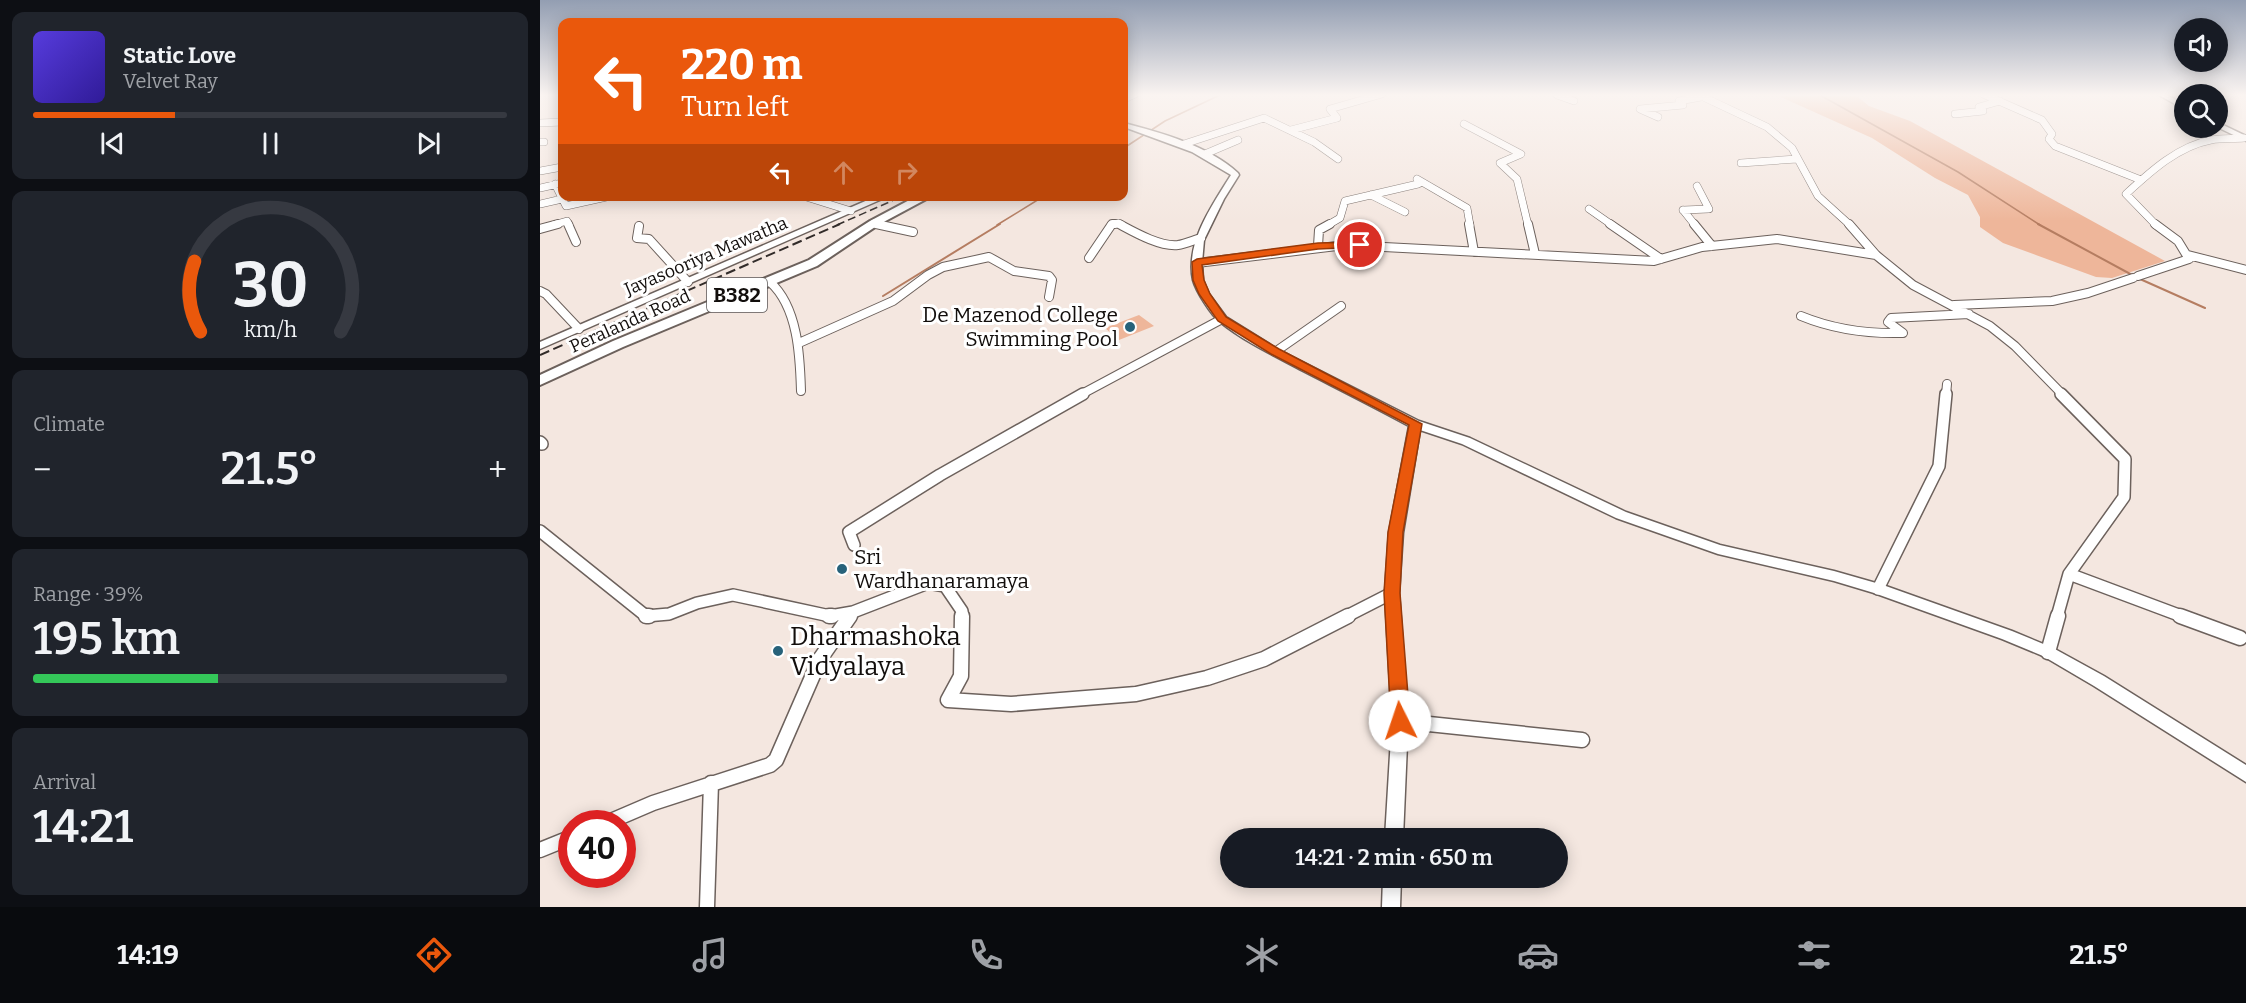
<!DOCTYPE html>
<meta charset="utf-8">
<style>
body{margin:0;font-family:Bitter,serif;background:#20242c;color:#f1f3f6;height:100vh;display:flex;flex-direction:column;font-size:22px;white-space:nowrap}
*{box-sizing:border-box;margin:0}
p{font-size:20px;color:#9ea1a6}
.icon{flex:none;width:33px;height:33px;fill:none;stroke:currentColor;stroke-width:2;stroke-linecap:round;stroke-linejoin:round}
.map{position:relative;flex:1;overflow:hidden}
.side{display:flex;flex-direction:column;gap:12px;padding:12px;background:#0d0f14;width:540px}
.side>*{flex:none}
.hud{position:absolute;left:18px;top:18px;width:570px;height:183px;border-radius:12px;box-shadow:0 3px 15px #0003;background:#ea580c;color:#fff;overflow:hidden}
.tools{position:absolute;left:1634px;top:18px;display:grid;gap:12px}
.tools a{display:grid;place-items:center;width:54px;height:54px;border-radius:50%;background:#171b24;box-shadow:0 3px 15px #0003;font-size:30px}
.speed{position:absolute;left:18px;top:810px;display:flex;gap:12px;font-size:30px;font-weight:700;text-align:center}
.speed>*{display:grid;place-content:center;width:78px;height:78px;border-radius:50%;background:#171b24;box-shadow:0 3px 15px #0003;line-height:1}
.speed .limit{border:9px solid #d22;background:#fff;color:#111}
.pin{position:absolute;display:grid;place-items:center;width:51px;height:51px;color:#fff;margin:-26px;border:3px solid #fff;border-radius:50%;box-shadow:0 2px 6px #0007}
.me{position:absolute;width:66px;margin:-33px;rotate:356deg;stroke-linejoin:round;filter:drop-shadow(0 0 4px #0008)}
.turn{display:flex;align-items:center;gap:21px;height:126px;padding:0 24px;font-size:27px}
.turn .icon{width:78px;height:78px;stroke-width:2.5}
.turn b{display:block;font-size:42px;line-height:51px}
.lanes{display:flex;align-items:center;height:57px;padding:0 24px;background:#0003;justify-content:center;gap:30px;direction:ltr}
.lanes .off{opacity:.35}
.big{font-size:45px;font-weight:600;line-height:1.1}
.side .widget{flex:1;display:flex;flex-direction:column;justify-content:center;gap:9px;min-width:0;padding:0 21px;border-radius:12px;background:#20242c}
.side .dial{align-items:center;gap:0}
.dial svg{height:156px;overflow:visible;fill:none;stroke:#363941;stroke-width:7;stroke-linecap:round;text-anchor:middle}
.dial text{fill:#f1f3f6;stroke:none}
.song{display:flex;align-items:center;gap:18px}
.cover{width:72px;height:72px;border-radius:9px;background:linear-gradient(135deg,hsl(250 70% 55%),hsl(250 70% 35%))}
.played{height:6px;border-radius:3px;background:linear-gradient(90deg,#ea580c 30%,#363941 30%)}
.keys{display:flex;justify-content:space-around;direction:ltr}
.heat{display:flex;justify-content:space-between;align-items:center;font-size:33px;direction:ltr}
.charge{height:9px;border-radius:4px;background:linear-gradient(90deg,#34c759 39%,#363941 0)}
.trip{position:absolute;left:680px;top:828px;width:348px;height:60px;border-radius:30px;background:#171b24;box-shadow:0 3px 15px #0003;font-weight:600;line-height:60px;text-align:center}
.tabs{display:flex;height:96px;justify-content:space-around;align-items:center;background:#090b0e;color:#9ea1a6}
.tabs .icon{width:42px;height:42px}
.tabs .selected{color:#ea580c}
.tabs b{font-size:27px;color:#f1f3f6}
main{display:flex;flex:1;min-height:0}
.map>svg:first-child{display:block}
</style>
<main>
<section class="side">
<div class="widget">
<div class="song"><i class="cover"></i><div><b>Static Love</b><p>Velvet Ray</p></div></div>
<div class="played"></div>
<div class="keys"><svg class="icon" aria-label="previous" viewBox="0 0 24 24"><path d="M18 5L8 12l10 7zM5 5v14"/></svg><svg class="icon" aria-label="pause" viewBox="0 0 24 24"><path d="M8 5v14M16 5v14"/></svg><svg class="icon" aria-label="next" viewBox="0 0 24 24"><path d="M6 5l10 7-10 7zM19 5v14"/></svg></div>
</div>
<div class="widget dial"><svg viewBox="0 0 100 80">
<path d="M14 69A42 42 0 1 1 86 69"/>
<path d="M14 69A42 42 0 0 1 11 33" stroke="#ea580c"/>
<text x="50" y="56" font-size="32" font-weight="700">30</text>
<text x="50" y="72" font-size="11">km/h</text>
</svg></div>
<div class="widget"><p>Climate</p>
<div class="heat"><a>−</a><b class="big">21.5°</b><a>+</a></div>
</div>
<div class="widget"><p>Range · 39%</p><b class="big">195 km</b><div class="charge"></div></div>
<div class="widget"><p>Arrival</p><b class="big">14:21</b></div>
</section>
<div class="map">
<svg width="1706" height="907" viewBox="0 0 1706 907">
<rect width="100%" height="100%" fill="#f4e7e0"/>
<path fill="#eeb69a" d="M1234,94H1314L1329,106L1370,121L1625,261L1572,278L1556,277L1463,243L1440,227V217L1428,195L1395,178L1332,138Z
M599,315L614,326L579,340L565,328Z"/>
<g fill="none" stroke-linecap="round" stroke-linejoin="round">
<path stroke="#b57d61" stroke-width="1.5" d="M1278,94L1418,172L1500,225
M584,148L625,121L682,94
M457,225L504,196"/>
<path stroke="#b57d61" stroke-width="2" d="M1498,224L1594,276
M1600,279L1665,308
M343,296L460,224"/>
<g stroke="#6c615c" stroke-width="8">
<path id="minor-far3" d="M1019,94L1017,95L1034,101
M1157,94L1227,127L1252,148L1278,196L1310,225
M1443,94L1502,120L1512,134L1509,139L1515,146L1601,180
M584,99L595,94
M1415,114L1443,111L1439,107L1460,101
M1118,117L1100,109L1143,105L1139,101L1161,97
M0,123L22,122
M924,124L981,154L960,163L977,179L988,225
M751,130L797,118L790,109L842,94
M0,142H4
M644,144L724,118L774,142L798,159
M665,154L698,140
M1201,163L1257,159
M0,171L22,167
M877,179L927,208L930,225
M15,184L26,206L71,196
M0,188L22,183
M831,195L865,212
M263,196L311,211
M0,204L22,199
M1049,209L1072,225
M1143,210L1169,209L1157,186
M1143,210L1155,225
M334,223L343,225
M13,225L27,221L29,225
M571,225L578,223L582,225
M788,225L800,218L805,201L878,184
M1616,225L1586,194C1610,172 1638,146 1671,140C1682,138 1693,139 1704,138"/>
</g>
<g stroke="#6c615c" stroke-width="10">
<path id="minor-far2" d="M28,224L36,242
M336,224L373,232
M579,224C594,232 620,247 638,245C645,244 654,240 661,238
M929,224L934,252
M988,224L995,254
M1070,224L1121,259
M1154,224L1172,246
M1309,224L1336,255L1373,285L1450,326L1475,346L1523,395
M99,226L97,238L109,239L148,282
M0,229L18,224
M778,246L779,230L790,224
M1648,255L1706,270
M549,258L572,224H575
M657,263L805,245L1114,261L1162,247L1237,239L1336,255
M1598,276L1649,259L1638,241L1615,224
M230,282C258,307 260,356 261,391
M0,291L6,294L39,329
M1414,305L1512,301L1548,293L1593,278
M1261,316C1295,330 1327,334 1363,333L1348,322L1351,318L1429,314
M259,343L353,301L388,275L403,267L449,257L474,271L509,276L512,280L509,297
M735,352L801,306
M540,395L682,319
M1406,395L1407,384"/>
</g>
<g stroke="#6c615c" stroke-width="14">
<path id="minor-far1" d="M0,442L2,444
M0,531L106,616L129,614L157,603L193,595L290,616L313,612L388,583L405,586L422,611V617
M314,545L309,532L400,475L543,394
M1529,574L1644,617
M1338,589L1399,466L1406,394
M309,617L313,612
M805,617L852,593
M1517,617L1529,574L1584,497L1585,459L1521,394"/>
</g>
<g stroke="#6c615c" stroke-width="17">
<path id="minor" d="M106,616H109
M289,616H292
M422,616L421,676L408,700L471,704L596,694L667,678L724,659L808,616
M1640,616L1700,638
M1508,652L1518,616
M860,721L1042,740
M64,824L113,803L230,765L236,760L280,659L310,616
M0,850L32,837
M167,907L171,783"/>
</g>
<g stroke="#6c615c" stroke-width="3">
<path id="tertiary" d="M1617,94H1625L1644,104V109Z
M1677,122L1706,136V141L1677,127Z
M584,123C622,133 669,146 698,173L699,175L684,199L664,240L662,263L663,280L669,294L686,317L739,350L879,421L930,438L1086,512L1180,545L1294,571L1343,585L1472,631L1513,648L1564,676L1706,765V782L1554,686L1503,656L1462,639L1334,593L1294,581L1178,554L1076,518L922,444L880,430L863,533L859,593L868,721L863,838H845L852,721L845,593L849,533L869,426C834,407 798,389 763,371C735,356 705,342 680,322C671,315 656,291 653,280C645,243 673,204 691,175L652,152L584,127Z
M337,196H349L0,349V342Z
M843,878H861L860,907H842Z"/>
</g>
<g stroke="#6c615c" stroke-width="4">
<path id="primary" d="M377,196H392L338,225L277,266L83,347L0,385V375L73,341L269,260L330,221Z"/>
</g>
<use href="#minor-far3" stroke="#fff" stroke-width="7"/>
<use href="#minor-far2" stroke="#fff" stroke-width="8"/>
<use href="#minor-far1" stroke="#fff" stroke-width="11"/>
<use href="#minor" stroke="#fff" stroke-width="14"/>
<use href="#tertiary" fill="#fff" fill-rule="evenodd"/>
<use href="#primary" fill="#fff" fill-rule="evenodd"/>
<path stroke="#322c2a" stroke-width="1.5" stroke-dasharray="8 4" stroke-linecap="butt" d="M297,225L363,196"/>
<path stroke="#322c2a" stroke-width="2" stroke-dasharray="10 4.5" stroke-linecap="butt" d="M0,355L300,224"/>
</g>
<linearGradient id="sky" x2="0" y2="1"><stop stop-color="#939eb2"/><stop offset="0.43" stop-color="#faf4f1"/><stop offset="1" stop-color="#faf4f1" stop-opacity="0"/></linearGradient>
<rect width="1706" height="221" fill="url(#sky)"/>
<path fill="#ea580c" stroke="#983908" stroke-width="1.5" d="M820,242L825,245L824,247L778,249L662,265L664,280L670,294L686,317L739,349L882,424L863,532L860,593L870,721L867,727L860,729L854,727L851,721L844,593L848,532L869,425L731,354L678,321L659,294L653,280L652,262L657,259L778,243Z"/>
<g fill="#27627a" stroke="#fff" stroke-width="2">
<circle cx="590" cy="327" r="6"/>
<circle cx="302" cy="569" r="6"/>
<circle cx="238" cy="651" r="6"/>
</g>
<g text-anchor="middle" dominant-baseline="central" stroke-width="6" stroke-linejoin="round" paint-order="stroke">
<g font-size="18" fill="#120e0c" stroke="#fff">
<text transform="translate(166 256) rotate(-23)">Jayasooriya Mawatha</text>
<text transform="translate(90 321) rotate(-24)">Peralanda Road</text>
</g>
<rect fill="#fff" stroke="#595655" stroke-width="1.5" x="167" y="278" width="60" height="34" rx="4.5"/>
<g font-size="20" font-weight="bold" fill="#120e0c">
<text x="197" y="295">B382</text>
</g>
<g font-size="21" fill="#120e0c" stroke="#fff" text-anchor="end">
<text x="578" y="315">De Mazenod College<tspan x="578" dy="24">Swimming Pool</tspan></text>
<text x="314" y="557" text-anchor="start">Sri<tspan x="314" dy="24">Wardhanaramaya</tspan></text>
</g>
<g font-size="26" fill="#120e0c" stroke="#fff" text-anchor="start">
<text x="250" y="636">Dharmashoka<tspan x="250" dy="30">Vidyalaya</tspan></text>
</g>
</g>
</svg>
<div class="tools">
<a><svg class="icon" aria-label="sound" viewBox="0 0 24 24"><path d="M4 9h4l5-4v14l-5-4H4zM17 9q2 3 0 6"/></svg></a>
<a><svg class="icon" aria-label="search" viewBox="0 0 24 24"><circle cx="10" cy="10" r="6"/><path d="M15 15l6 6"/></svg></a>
</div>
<div class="speed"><div class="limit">40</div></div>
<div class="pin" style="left:820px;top:245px;background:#d93025"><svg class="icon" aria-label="arrive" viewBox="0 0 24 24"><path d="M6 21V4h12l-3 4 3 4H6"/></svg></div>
<svg class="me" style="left:860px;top:721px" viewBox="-20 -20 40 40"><circle r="19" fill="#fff"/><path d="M0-13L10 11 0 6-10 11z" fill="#ea580c"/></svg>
<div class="trip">14:21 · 2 min · 650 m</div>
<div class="hud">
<div class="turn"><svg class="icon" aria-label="left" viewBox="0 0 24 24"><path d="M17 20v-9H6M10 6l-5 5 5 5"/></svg><div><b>220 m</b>Turn left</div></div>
<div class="lanes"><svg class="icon" aria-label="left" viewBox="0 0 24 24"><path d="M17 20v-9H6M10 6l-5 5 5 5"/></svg><svg class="icon off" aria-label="ahead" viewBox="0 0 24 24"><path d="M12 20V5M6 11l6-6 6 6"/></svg><svg class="icon off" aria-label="right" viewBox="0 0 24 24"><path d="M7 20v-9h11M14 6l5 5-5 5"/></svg></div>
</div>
</div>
</main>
<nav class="tabs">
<b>14:19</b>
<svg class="icon selected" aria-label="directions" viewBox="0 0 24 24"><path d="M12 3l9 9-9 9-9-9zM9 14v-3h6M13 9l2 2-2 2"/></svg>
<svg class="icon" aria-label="music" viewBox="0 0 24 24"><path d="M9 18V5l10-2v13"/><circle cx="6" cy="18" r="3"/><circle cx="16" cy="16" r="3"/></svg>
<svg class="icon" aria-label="phone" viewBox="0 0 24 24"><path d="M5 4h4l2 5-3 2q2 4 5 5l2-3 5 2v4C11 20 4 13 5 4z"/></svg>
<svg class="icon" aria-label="climate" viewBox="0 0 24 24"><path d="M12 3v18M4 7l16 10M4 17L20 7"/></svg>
<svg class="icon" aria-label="car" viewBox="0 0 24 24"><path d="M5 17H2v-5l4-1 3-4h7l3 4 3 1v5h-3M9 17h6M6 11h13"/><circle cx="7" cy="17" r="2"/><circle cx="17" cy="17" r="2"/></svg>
<svg class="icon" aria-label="filters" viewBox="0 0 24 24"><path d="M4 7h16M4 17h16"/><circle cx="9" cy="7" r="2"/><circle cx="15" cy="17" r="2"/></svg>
<b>21.5°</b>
</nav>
